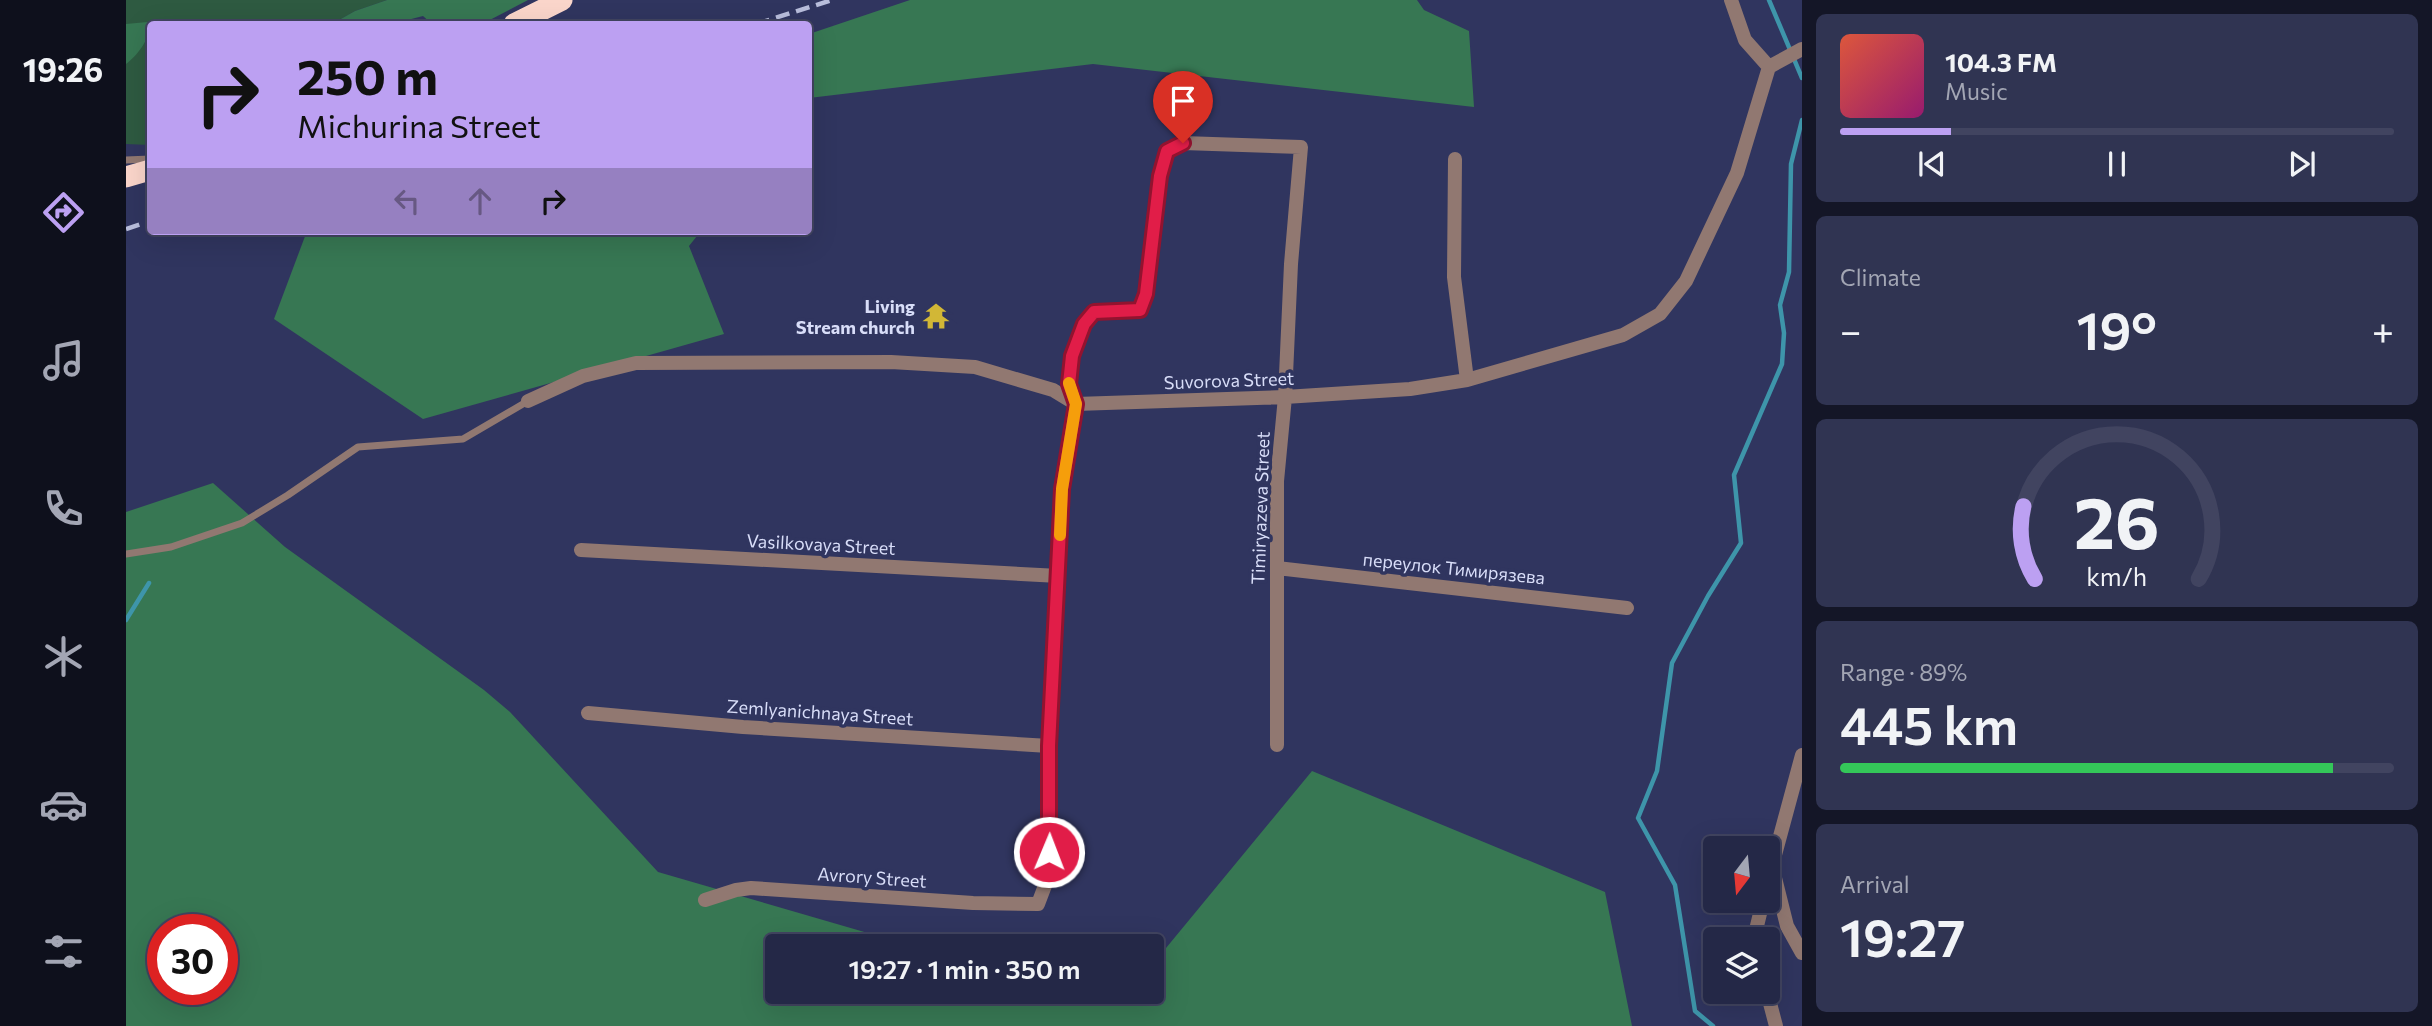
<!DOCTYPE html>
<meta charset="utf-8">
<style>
body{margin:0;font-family:Commissioner,sans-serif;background:#303452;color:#f1f3f6;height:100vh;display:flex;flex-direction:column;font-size:26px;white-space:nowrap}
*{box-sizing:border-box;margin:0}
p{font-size:23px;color:#a3a6b4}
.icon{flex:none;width:38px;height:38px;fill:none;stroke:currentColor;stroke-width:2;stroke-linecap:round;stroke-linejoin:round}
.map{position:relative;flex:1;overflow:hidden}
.side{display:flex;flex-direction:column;gap:14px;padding:14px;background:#141627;width:630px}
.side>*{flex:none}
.banner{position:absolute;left:21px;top:21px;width:665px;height:214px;border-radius:7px;box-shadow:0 7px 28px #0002,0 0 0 2px #414460;background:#bca0f2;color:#111;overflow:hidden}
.needle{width:46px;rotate:196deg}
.tools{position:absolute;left:1577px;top:836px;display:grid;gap:14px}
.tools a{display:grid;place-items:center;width:77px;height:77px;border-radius:7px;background:#242847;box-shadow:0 7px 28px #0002,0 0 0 2px #414460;font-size:35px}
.speed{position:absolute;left:21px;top:914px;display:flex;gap:14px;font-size:35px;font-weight:700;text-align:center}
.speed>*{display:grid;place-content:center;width:91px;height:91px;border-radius:50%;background:#242847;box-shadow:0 7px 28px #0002,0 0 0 2px #414460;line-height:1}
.speed .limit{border:10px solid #d22;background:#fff;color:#111}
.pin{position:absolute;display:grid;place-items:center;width:60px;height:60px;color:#fff;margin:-72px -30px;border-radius:50% 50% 50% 0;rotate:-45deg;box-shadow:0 0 7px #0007}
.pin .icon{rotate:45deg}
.me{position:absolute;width:77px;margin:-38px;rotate:1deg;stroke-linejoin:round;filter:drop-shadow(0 0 5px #0008)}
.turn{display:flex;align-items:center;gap:24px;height:147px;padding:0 35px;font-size:32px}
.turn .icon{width:91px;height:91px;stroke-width:2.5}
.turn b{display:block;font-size:49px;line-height:60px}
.lanes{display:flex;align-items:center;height:66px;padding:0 35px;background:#0003;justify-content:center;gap:35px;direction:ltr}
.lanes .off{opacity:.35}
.big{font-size:52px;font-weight:600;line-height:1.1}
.side .tile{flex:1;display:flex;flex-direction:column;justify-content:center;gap:10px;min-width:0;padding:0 24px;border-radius:10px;background:#303452}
.side .dial{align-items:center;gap:0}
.dial svg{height:182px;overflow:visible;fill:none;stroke:#414460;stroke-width:7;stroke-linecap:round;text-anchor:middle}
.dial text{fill:#f1f3f6;stroke:none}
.song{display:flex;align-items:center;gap:21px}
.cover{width:84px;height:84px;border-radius:10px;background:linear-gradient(135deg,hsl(10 70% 55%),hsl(320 70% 35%))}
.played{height:7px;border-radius:4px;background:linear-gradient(90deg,#bca0f2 20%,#414460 20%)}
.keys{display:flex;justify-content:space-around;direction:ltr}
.heat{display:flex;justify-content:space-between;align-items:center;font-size:38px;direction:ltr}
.charge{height:10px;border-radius:5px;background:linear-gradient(90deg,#34c759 89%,#414460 0)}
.trip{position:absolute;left:639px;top:934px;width:399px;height:70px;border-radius:7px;background:#242847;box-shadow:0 7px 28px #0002,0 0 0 2px #414460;font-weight:600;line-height:70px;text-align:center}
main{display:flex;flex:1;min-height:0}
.menu{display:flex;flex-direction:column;width:126px;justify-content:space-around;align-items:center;background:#0e101c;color:#a3a6b4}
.menu .icon{width:49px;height:49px}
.menu .selected{color:#bca0f2}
.menu b{font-size:32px;color:#f1f3f6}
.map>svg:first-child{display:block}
</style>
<main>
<nav class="menu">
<b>19:26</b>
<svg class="icon selected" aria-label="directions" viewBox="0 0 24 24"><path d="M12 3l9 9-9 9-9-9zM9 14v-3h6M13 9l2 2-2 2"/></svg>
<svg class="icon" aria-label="music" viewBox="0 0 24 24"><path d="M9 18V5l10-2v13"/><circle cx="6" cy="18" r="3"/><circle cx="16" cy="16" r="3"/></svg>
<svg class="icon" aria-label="phone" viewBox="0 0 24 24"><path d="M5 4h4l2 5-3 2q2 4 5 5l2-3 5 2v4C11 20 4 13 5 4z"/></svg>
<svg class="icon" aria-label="climate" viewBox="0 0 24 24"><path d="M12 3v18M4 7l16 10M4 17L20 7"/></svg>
<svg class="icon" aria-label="car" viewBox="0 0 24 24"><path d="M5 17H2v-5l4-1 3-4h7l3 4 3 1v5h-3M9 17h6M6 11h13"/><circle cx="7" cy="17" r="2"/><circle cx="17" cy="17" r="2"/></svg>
<svg class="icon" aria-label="filters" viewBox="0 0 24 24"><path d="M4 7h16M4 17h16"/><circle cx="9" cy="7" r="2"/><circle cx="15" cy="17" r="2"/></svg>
</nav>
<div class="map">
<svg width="1676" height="1026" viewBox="0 0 1676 1026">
<rect width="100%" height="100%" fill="#30355f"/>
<path fill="#2e5a41" d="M0,0H261L229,11L206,24H24V145L0,144Z"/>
<path fill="#377753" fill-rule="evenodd" d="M261,0H402L356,24H306L297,16L266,24H206L229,11Z
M784,0H1291L1298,10L1343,31L1348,107L967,64L683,98V34Z
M32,21L29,24H24C24,39 11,56 0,64V24Z
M181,231H575L563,246L598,334L297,419L148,319Z
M87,483L159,547L358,690L384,712L532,872L790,947H651V992H949L992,1005L1003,992H1026V965L1186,771L1479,892L1506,1026H0V512ZM37,929H96V989H37Z"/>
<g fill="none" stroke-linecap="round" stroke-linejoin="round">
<path stroke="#3e95aa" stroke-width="4.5" d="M1643,0L1676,78
M0,620L23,583
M1587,1026L1569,1011L1549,885L1512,818L1531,771L1546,663L1582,596L1615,543L1608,475L1656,364L1658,333L1654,305L1663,272L1665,164L1676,120"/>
<path stroke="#917871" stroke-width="7" d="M0,160L24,159
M0,554L45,547L116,523L162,495L232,447L337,439L402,401"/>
<path stroke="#917871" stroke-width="14" d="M1605,0L1619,40L1643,67
M1329,159L1328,277L1341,380
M402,401L457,376L510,363L765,362L849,367L927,390L950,404L1159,397L1284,389L1341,380L1497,335L1534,314L1560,281L1611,173L1643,67L1676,49
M455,550L933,576
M1151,568L1501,608
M462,713L617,727L923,746
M1676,755L1646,866L1661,926L1676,953
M579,900L610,890L625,888L847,903L912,904L923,875V746L936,489L950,404L943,384L946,357L959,324L968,312L1014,310L1020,294L1034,176L1041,151L1057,143L1175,147L1165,264L1159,397L1151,481V745
M1632,940L1630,930L1637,901
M1641,992L1650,1026"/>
<path stroke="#fad5ca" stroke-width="21" d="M388,24L436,0
M0,177L24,170"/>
<path stroke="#b8bddb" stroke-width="4.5" stroke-dasharray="14 7" stroke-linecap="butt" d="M630,24L706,0
M0,229L24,221"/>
</g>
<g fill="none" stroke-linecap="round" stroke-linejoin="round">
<g stroke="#92132f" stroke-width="18">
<path id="route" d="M923,852V746L936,489L950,404L943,384L946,356L958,324L968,312L1014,310L1020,294L1034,176L1041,151L1057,143"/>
</g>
<use href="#route" stroke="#e11d48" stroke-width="12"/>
<path stroke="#f59e0b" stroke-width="12" d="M934,535L936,489L950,404L943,383"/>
</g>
<defs>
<g id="temple-bare" transform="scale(2.1)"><path d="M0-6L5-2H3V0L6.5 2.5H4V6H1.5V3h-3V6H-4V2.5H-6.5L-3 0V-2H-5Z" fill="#d2b736" stroke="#30355f" stroke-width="2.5" paint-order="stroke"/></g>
</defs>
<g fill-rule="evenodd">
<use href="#temple-bare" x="810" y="316"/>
</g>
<g text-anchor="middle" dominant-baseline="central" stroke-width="7" stroke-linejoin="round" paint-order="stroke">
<g font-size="18" font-weight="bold" fill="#d8ddf8" stroke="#30355f" text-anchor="end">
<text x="789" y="306">Living<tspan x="789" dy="21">Stream church</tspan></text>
</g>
<g font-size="18" fill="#d8ddf8" stroke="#30355f">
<text transform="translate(1103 380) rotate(-2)">Suvorova Street</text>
<text transform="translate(1134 508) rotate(-88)">Timiryazeva Street</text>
<text transform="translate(695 544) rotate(3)">Vasilkovaya Street</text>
<text transform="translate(1328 568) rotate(6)">переулок Тимирязева</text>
<text transform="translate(694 712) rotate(4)">Zemlyanichnaya Street</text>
<text transform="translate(746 877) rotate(4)">Avrory Street</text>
</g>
</g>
</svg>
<div class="tools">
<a><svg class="needle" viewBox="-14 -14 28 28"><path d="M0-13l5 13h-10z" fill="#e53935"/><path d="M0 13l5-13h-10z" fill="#a3a6b4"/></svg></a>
<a><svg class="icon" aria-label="layers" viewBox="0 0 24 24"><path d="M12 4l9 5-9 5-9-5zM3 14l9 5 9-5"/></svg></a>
</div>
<div class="speed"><div class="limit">30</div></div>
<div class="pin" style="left:1057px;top:143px;background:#d93025"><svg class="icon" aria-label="arrive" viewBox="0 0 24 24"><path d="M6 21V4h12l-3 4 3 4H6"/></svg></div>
<svg class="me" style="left:923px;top:852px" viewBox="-20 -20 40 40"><circle r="17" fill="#e11d48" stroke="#fff" stroke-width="3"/><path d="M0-11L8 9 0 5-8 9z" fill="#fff"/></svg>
<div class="trip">19:27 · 1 min · 350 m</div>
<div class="banner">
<div class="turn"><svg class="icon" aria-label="right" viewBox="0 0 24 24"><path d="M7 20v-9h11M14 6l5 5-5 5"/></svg><div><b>250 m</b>Michurina Street</div></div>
<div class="lanes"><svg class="icon off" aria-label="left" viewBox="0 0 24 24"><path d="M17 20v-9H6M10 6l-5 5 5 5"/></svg><svg class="icon off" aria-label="ahead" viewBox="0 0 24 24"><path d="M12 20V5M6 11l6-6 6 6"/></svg><svg class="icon" aria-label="right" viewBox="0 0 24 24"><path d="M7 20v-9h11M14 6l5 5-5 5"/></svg></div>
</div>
</div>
<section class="side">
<div class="tile">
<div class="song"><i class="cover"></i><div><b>104.3 FM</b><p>Music</p></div></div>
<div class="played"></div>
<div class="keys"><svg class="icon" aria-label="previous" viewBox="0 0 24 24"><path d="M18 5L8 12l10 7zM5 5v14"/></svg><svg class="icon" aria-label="pause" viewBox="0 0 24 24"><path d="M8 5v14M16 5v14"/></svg><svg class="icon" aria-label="next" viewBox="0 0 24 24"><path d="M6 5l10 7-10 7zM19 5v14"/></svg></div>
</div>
<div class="tile"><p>Climate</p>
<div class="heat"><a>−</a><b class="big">19°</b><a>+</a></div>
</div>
<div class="tile dial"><svg viewBox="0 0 100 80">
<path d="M14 69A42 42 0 1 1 86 69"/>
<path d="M14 69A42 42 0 0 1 9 37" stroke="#bca0f2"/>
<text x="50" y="56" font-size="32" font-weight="700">26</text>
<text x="50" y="72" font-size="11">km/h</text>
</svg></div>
<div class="tile"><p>Range · 89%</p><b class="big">445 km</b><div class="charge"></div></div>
<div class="tile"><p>Arrival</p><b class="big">19:27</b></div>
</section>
</main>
